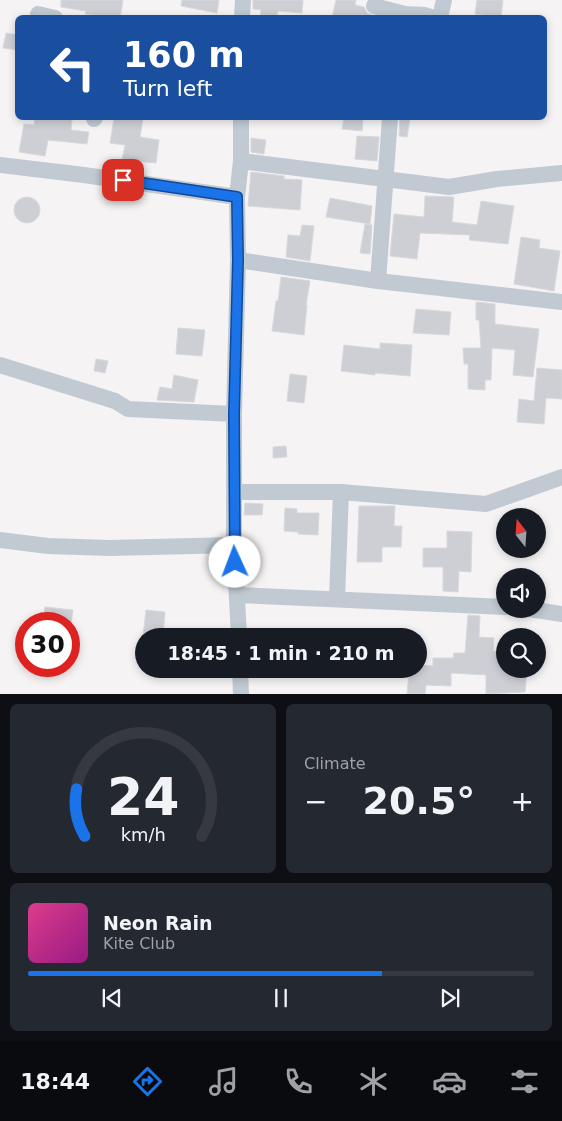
<!DOCTYPE html>
<meta charset="utf-8">
<style>
body{margin:0;font-family:"DejaVu Sans",sans-serif;background:#242831;color:#f1f3f6;height:100vh;display:flex;flex-direction:column;font-size:19px;white-space:nowrap}
*{box-sizing:border-box;margin:0}
p{font-size:16px;color:#9ea1a6}
.icon{flex:none;width:28px;height:28px;fill:none;stroke:currentColor;stroke-width:2;stroke-linecap:round;stroke-linejoin:round}
.map{position:relative;height:694px;overflow:hidden}
.panel{display:flex;flex-direction:column;gap:10px;padding:10px;background:#0d0f14;flex:1}
.panel>*{flex:none}
.top-card{position:absolute;left:15px;top:15px;width:532px;height:105px;border-radius:8px;box-shadow:0 2px 8px #0003;background:#1a4fa0;color:#fff;overflow:hidden}
.needle{width:32px;rotate:343deg}
.buttons{position:absolute;left:496px;top:508px;display:grid;gap:10px}
.buttons a{display:grid;place-items:center;width:50px;height:50px;border-radius:50%;background:#171b24;box-shadow:0 2px 8px #0003;font-size:25px}
.speed{position:absolute;left:15px;top:612px;display:flex;gap:10px;font-size:25px;font-weight:700;text-align:center}
.speed>*{display:grid;place-content:center;width:65px;height:65px;border-radius:50%;background:#171b24;box-shadow:0 2px 8px #0003;line-height:1}
.speed .limit{border:8px solid #d22;background:#fff;color:#111}
.pin{position:absolute;display:grid;place-items:center;width:42px;height:42px;color:#fff;margin:-21px;border-radius:10px;box-shadow:0 2px 8px #0006}
.me{position:absolute;width:55px;margin:-28px;rotate:358deg;stroke-linejoin:round;filter:drop-shadow(0 0 4px #0008)}
.turn{display:flex;align-items:center;gap:18px;height:105px;padding:0 25px;font-size:22px}
.turn .icon{width:65px;height:65px;stroke-width:2.5}
.turn b{display:block;font-size:35px;line-height:42px}
.big{font-size:38px;font-weight:700;line-height:1.1}
.panel .card{flex:1;display:flex;flex-direction:column;justify-content:center;gap:8px;min-width:0;padding:0 18px;border-radius:8px;background:#242831}
.panel .dial{align-items:center;gap:0}
.dial svg{height:130px;overflow:visible;fill:none;stroke:#363941;stroke-width:7;stroke-linecap:round;text-anchor:middle}
.dial text{fill:#f1f3f6;stroke:none}
.song{display:flex;align-items:center;gap:15px}
.cover{width:60px;height:60px;border-radius:8px;background:linear-gradient(135deg,hsl(330 70% 55%),hsl(310 70% 35%))}
.played{height:5px;border-radius:2px;background:linear-gradient(90deg,#1a73e8 70%,#363941 70%)}
.keys{display:flex;justify-content:space-around;direction:ltr}
.heat{display:flex;justify-content:space-between;align-items:center;font-size:28px;direction:ltr}
.panel .tiles{flex:1;display:grid;gap:10px;grid-template-columns:1fr 1fr}
.card:last-child{grid-column:span 2}
.trip{position:absolute;left:135px;top:628px;width:292px;height:50px;border-radius:25px;background:#171b24;box-shadow:0 2px 8px #0003;font-weight:700;line-height:50px;text-align:center}
.tabs{display:flex;height:80px;justify-content:space-around;align-items:center;background:#090b0e;color:#9ea1a6}
.tabs .icon{width:35px;height:35px}
.tabs .on{color:#1a73e8}
.tabs b{font-size:22px;color:#f1f3f6}
.map>svg:first-child{display:block}
</style>
<div class="map">
<svg width="562" height="694" viewBox="0 0 562 694">
<rect width="100%" height="100%" fill="#f5f3f3"/>
<path fill="#cdcfd5" stroke="#d7d9de" d="M61,0H123L120,18L85,14L86,11L61,7Z
M182,0H219L217,13L181,6Z
M253,0H303L302,13L278,11L277,18H260L261,10L253,9Z
M336,0H356L355,5L364,7L367,13L379,18H332Z
M477,0H503L501,17L475,14Z
M6,33L18,35V50L3,48Z
M35,118H72L71,130L89,132L87,144L48,140L45,156L19,152L24,124L34,125Z
M114,118H143L140,137L159,140L156,163L122,160L125,145L110,143Z
M344,118H363L362,131L342,129Z
M400,118L410,119L407,137L399,136Z
M357,136L379,137L377,161L355,159Z
M251,138L266,140L264,154L251,152Z
M251,172L284,176V179L302,180L300,210L248,206Z
M425,196L454,197L452,222L477,225L481,201L514,206L508,244L469,240L470,235L420,233L417,259L390,256L394,214L424,217Z
M14 210a13 13 0 1 1 26 0a13 13 0 1 1-26 0Z
M330,198L372,206L370,224L326,217Z
M365,224L372,225L370,254L360,253Z
M302,225L314,226L310,261L286,257L288,235L300,236Z
M521,237L540,240L539,248L560,251L554,291L514,284Z
M281,277L310,281L306,305H307L304,335L272,331L276,301H278Z
M476,302L495,304V324L539,329L533,377L513,375L515,350L492,348L491,380H485V390L468,389V364H464L463,348H481L479,320H476Z
M416,309L451,312L449,335L413,333Z
M178,328L205,330L202,356L176,354Z
M380,343L412,345L410,376L375,373V375L341,371L344,345L380,349Z
M96,359L108,361L105,373L94,371Z
M537,368L562,370V399L546,398L544,424L517,422L519,399L534,401Z
M290,374L307,376L304,403L287,401Z
M174,375L198,380L194,402L157,400L160,387L172,389Z
M286,446L287,457L273,458V447Z
M245,503L263,504L262,515H244Z
M359,506H395L394,526H402L401,547H382V562H357Z
M285,508L297,509V513H319L318,535L298,534V532L284,531Z
M447,531L472,532L471,572L459,571L458,592L443,591V567H423V548H447Z
M45,607L73,610L71,624H43Z
M146,610L165,612L163,636H143Z
M468,615L480,616L479,637L494,638L493,651L505,652V669H527L525,692L486,694V675L451,673V686L426,685L425,694H407L409,673L415,674V669H419V665L433,666V658H453L454,653H465Z"/>
<g fill="none" stroke-linecap="round" stroke-linejoin="round">
<path stroke="#c1cad2" stroke-width="16" d="M374,6L405,14L425,15L434,18
M38,14L55,18
M242,18L243,0
M440,18L444,0
M94,119L95,118
M241,161L449,187L497,179L562,173
M0,165L84,175L237,197
M238,260L378,281L562,302
M378,281L390,118
M0,365L115,401L128,409L234,414
M235,492H341L486,504L562,477
M0,540L48,546L110,548L234,545
M237,595L505,607
M337,599L341,492
M529,609L562,614
M239,636L234,545V414L238,260L237,197L241,161V118
M240,669L241,694"/>
</g>
<g fill="none" stroke-linecap="round" stroke-linejoin="round">
<g stroke="#114b97" stroke-width="12">
<path id="route" d="M123,180L237,197L238,260L234,414L235,562"/>
</g>
<use href="#route" stroke="#1a73e8" stroke-width="9"/>
</g>
</svg>
<div class="buttons">
<a><svg class="needle" viewBox="-14 -14 28 28"><path d="M0-13l5 13h-10z" fill="#e53935"/><path d="M0 13l5-13h-10z" fill="#9ea1a6"/></svg></a>
<a><svg class="icon" aria-label="sound" viewBox="0 0 24 24"><path d="M4 9h4l5-4v14l-5-4H4zM17 9q2 3 0 6"/></svg></a>
<a><svg class="icon" aria-label="search" viewBox="0 0 24 24"><circle cx="10" cy="10" r="6"/><path d="M15 15l6 6"/></svg></a>
</div>
<div class="speed"><div class="limit">30</div></div>
<div class="pin" style="left:123px;top:180px;background:#d93025"><svg class="icon" aria-label="arrive" viewBox="0 0 24 24"><path d="M6 21V4h12l-3 4 3 4H6"/></svg></div>
<svg class="me" style="left:235px;top:562px" viewBox="-20 -20 40 40"><circle r="19" fill="#fff"/><path d="M0-13L10 11 0 6-10 11z" fill="#1a73e8"/></svg>
<div class="trip">18:45 · 1 min · 210 m</div>
<div class="top-card">
<div class="turn"><svg class="icon" aria-label="left" viewBox="0 0 24 24"><path d="M17 20v-9H6M10 6l-5 5 5 5"/></svg><div><b>160 m</b>Turn left</div></div>
</div>
</div>
<section class="panel">
<div class="tiles">
<div class="card dial"><svg viewBox="0 0 100 80">
<path d="M14 69A42 42 0 1 1 86 69"/>
<path d="M14 69A42 42 0 0 1 9 40" stroke="#1a73e8"/>
<text x="50" y="56" font-size="32" font-weight="700">24</text>
<text x="50" y="72" font-size="11">km/h</text>
</svg></div>
<div class="card"><p>Climate</p>
<div class="heat"><a>−</a><b class="big">20.5°</b><a>+</a></div>
</div>
<div class="card">
<div class="song"><i class="cover"></i><div><b>Neon Rain</b><p>Kite Club</p></div></div>
<div class="played"></div>
<div class="keys"><svg class="icon" aria-label="previous" viewBox="0 0 24 24"><path d="M18 5L8 12l10 7zM5 5v14"/></svg><svg class="icon" aria-label="pause" viewBox="0 0 24 24"><path d="M8 5v14M16 5v14"/></svg><svg class="icon" aria-label="next" viewBox="0 0 24 24"><path d="M6 5l10 7-10 7zM19 5v14"/></svg></div>
</div>
</div>
</section>
<nav class="tabs">
<b>18:44</b>
<svg class="icon on" aria-label="directions" viewBox="0 0 24 24"><path d="M12 3l9 9-9 9-9-9zM9 14v-3h6M13 9l2 2-2 2"/></svg>
<svg class="icon" aria-label="music" viewBox="0 0 24 24"><path d="M9 18V5l10-2v13"/><circle cx="6" cy="18" r="3"/><circle cx="16" cy="16" r="3"/></svg>
<svg class="icon" aria-label="phone" viewBox="0 0 24 24"><path d="M5 4h4l2 5-3 2q2 4 5 5l2-3 5 2v4C11 20 4 13 5 4z"/></svg>
<svg class="icon" aria-label="climate" viewBox="0 0 24 24"><path d="M12 3v18M4 7l16 10M4 17L20 7"/></svg>
<svg class="icon" aria-label="car" viewBox="0 0 24 24"><path d="M5 17H2v-5l4-1 3-4h7l3 4 3 1v5h-3M9 17h6M6 11h13"/><circle cx="7" cy="17" r="2"/><circle cx="17" cy="17" r="2"/></svg>
<svg class="icon" aria-label="filters" viewBox="0 0 24 24"><path d="M4 7h16M4 17h16"/><circle cx="9" cy="7" r="2"/><circle cx="15" cy="17" r="2"/></svg>
</nav>
